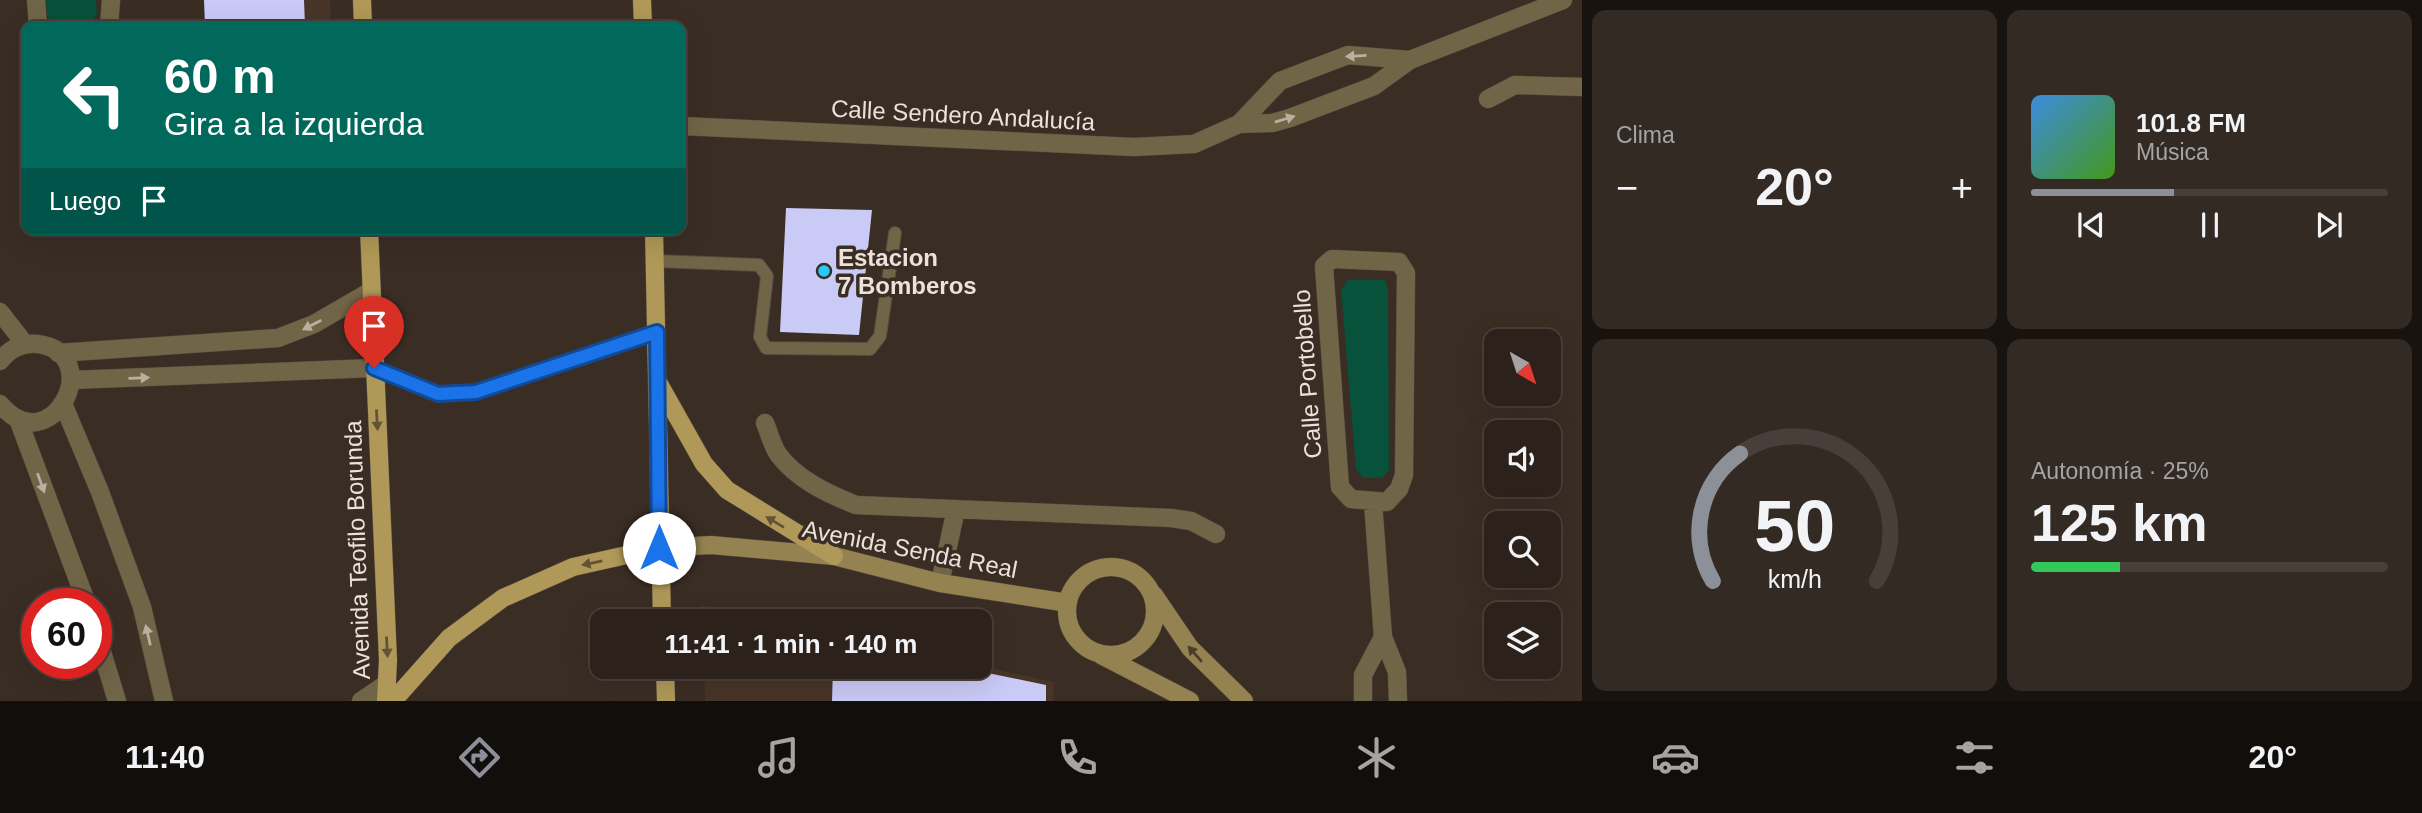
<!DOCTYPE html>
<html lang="es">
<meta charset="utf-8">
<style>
body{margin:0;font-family:Helvetica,sans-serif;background:#342a24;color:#f1f3f6;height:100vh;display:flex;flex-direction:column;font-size:26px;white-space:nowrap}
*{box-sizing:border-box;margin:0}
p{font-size:23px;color:#a6a4a3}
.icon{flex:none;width:38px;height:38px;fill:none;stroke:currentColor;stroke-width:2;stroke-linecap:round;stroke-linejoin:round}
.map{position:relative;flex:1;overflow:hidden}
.details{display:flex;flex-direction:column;gap:10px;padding:10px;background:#18130f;width:840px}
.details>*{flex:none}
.banner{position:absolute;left:21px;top:21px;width:665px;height:214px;border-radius:14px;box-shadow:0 7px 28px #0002,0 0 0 2px #483f3a;background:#00695c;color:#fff;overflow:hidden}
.needle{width:46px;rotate:141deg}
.tools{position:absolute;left:1484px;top:329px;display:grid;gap:14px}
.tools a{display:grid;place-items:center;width:77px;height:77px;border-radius:14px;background:#2c221b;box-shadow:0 7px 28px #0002,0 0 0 2px #483f3a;font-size:35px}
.speed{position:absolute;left:21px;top:588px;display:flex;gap:14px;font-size:35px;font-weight:700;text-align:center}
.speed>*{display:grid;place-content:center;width:91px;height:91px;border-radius:50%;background:#2c221b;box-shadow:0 7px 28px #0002,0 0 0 2px #483f3a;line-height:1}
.speed .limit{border:10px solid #d22;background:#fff;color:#111}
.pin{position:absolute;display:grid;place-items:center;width:60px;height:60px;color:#fff;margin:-72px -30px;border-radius:50% 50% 50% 0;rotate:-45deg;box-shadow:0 0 7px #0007}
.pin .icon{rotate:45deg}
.me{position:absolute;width:77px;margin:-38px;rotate:0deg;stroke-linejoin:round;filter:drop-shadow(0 0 5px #0008)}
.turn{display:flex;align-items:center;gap:24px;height:147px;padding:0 28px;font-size:32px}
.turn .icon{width:91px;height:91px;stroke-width:2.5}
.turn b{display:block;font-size:49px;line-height:60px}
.then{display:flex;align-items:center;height:66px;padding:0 28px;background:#0003;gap:14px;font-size:26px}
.big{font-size:52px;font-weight:700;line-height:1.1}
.details .tile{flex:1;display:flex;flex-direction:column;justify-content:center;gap:10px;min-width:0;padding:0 24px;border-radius:14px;background:#342a24}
.details .dial{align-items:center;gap:0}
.dial svg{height:182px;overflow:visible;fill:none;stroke:#483f3a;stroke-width:7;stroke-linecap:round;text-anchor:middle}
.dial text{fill:#f1f3f6;stroke:none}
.song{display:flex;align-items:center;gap:21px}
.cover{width:84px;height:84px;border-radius:10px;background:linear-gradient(135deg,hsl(210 70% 55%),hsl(100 70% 35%))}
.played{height:7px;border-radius:4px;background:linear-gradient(90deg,#8c9099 40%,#483f3a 40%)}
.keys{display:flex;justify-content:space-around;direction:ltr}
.heat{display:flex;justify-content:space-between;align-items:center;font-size:38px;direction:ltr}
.charge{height:10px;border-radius:5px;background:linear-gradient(90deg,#34c759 25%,#483f3a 0)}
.details .tiles{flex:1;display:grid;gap:10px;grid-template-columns:repeat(2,1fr)}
.trip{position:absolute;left:590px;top:609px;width:402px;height:70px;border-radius:14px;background:#2c221b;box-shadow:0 7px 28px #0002,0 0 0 2px #483f3a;font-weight:700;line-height:70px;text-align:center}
.menu{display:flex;height:112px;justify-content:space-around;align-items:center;background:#120e0b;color:#a6a4a3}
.menu .icon{width:49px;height:49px}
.menu .current{color:#8c9099}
.menu b{font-size:32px;color:#f1f3f6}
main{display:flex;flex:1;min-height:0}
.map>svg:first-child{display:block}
</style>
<main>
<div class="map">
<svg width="1582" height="701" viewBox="0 0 1582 701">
<rect width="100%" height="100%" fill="#3a2d24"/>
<path fill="#483528" d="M204,0H330L331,23L310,26H205Z
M702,605L776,621H703Z
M980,666L1054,682L1053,701H705L704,667Z"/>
<path fill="#08513a" d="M46,0H96L97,14L90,23L55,24L47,16Z
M1348,280H1385L1388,289L1389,470L1382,478H1363L1356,469L1341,290Z"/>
<path fill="#cacaf7" d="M204,0H304L305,26H205Z
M786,208L872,210L859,335L780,332Z
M833,667H959L1046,685V701H832Z"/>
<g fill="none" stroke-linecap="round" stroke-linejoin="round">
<g stroke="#564a41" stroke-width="14">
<path id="lane" d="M656,261L759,265L767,276L760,337L766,348L870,349L880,336L895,233
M374,368L437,394L476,392L657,332"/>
</g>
<g stroke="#564a41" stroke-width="19">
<path id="street" d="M36,0L38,26
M109,26L111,0
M1488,99L1515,85L1582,87
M1239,124L1280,81L1348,55L1410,60
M681,126L1134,147L1194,144L1239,124L1272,123L1290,118L1374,86L1410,60L1563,0
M1332,259L1399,262L1406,273L1404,475L1399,489L1387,502L1351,499L1340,487L1324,266Z
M0,312L25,344
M58,353L278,338L314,324L371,291
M0,361C9,349 23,342 38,344C108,354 51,465 0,404
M71,380L374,368
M64,406L100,492L142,607L164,701
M18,419L87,604
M765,423C769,432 772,445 778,454C796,479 828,494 856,505L1171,518L1191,521L1216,534
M1373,502L1383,637L1397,672L1398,701
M940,583L956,509
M96,632L117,701
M361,701L386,684
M1363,701V675L1383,637"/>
</g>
<g stroke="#564a41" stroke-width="19">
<path id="secondary" d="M658,548L711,545L834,556L940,583L1068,603
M1067 611a44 44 0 1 1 88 0a44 44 0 1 1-88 0Z
M1154,595L1190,648L1244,701
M1101,655L1190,701"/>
</g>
<g stroke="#564a41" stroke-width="19">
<path id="primary" d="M362,0L363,26
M642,0L643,26
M369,229L388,660L386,701
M654,229L662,621
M659,384L704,464L727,490L834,556
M665,667L666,701
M393,701L449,638L503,598L573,567L658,548"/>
</g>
<use href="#lane" stroke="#716547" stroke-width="12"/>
<use href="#street" stroke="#716547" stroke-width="18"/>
<use href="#secondary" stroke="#958251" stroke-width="18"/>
<use href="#primary" stroke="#b09958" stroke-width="18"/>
</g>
<defs><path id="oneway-solid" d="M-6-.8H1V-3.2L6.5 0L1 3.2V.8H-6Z" transform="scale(1.75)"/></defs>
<g fill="#bab0a0">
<use href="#oneway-solid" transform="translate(1356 56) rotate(177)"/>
<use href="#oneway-solid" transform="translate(1285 119) rotate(-17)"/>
<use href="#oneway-solid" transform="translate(312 325) rotate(153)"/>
<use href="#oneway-solid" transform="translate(139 378) rotate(-2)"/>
<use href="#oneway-solid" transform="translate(41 483) rotate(70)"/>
<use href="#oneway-solid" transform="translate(148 635) rotate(-103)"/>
</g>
<g fill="#635336">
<use href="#oneway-solid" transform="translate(377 420) rotate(87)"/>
<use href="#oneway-solid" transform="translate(775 522) rotate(-149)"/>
<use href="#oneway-solid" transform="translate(592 563) rotate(168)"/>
<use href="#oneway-solid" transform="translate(387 647) rotate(87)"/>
</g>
<use fill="#4c3e2d" href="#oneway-solid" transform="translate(1195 654) rotate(-131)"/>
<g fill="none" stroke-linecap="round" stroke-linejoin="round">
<g stroke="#114b97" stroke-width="18">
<path id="route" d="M374,368L438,394L476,392L657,332L659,548"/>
</g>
<use href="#route" stroke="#1a73e8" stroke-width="12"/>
</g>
<circle fill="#24c9fe" stroke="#3a2d24" stroke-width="2.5" cx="824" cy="271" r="7"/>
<g text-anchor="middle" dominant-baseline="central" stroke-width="7" stroke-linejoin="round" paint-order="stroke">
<g font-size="24" fill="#ebe2dc" stroke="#3a2d24">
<text transform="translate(963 115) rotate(3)">Calle Sendero Andalucía</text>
<text transform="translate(1307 374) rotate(-94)">Calle Portobello</text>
<text transform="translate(910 549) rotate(11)">Avenida Senda Real</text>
<text transform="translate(357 550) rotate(-92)">Avenida Teofilo Borunda</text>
</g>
<g font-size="24" font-weight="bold" fill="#ebe2dc" stroke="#3a2d24" text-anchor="start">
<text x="838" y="257">Estacion<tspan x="838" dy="28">7 Bomberos</tspan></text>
</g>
</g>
</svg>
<div class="tools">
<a><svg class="needle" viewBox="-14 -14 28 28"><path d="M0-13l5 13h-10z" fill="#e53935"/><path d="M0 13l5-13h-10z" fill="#a6a4a3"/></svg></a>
<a><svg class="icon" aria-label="sound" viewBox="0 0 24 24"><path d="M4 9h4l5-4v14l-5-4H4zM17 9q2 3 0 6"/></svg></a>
<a><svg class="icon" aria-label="search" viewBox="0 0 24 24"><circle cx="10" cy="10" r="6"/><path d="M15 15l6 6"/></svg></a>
<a><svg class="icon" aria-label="layers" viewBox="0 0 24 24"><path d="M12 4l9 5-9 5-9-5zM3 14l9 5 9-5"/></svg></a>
</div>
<div class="speed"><div class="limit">60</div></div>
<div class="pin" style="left:374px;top:368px;background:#d93025"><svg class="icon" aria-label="arrive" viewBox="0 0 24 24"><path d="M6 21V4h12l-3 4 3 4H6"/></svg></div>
<svg class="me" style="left:659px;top:548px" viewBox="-20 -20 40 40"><circle r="19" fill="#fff"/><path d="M0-13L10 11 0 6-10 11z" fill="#1a73e8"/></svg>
<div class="trip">11:41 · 1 min · 140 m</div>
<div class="banner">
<div class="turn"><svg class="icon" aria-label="left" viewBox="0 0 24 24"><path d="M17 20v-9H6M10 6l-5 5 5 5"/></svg><div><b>60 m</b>Gira a la izquierda</div></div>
<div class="then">Luego<svg class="icon" aria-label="arrive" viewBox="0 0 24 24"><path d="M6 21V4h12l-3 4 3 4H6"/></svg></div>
</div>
</div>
<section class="details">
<div class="tiles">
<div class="tile"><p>Clima</p>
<div class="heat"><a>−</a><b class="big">20°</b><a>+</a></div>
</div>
<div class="tile">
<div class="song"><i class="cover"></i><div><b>101.8 FM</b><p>Música</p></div></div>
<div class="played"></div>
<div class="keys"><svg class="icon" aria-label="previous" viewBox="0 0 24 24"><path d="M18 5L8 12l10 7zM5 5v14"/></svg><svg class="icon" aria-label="pause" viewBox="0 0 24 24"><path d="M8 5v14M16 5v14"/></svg><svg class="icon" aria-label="next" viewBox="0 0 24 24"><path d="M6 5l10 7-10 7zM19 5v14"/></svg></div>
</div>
<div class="tile dial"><svg viewBox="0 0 100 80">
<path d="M14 69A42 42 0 1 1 86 69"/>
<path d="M14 69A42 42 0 0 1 26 13" stroke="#8c9099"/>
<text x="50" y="56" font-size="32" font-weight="700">50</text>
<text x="50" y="72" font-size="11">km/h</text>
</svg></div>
<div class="tile"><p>Autonomía · 25%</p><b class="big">125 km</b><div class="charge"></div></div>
</div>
</section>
</main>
<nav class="menu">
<b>11:40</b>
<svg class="icon current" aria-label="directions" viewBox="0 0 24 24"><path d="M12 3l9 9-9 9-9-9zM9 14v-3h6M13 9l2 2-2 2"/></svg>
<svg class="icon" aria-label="music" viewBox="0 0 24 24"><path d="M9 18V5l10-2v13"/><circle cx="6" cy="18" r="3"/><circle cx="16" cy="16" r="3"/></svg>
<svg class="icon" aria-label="phone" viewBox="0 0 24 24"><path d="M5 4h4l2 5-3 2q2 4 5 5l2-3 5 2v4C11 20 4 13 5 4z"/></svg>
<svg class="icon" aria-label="climate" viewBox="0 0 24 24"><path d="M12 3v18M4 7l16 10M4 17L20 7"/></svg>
<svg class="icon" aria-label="car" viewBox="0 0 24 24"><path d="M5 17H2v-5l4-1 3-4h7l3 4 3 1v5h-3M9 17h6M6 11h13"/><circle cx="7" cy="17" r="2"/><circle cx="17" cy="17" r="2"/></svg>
<svg class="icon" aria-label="filters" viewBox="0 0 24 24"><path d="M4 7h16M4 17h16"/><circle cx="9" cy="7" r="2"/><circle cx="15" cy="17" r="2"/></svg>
<b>20°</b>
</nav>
